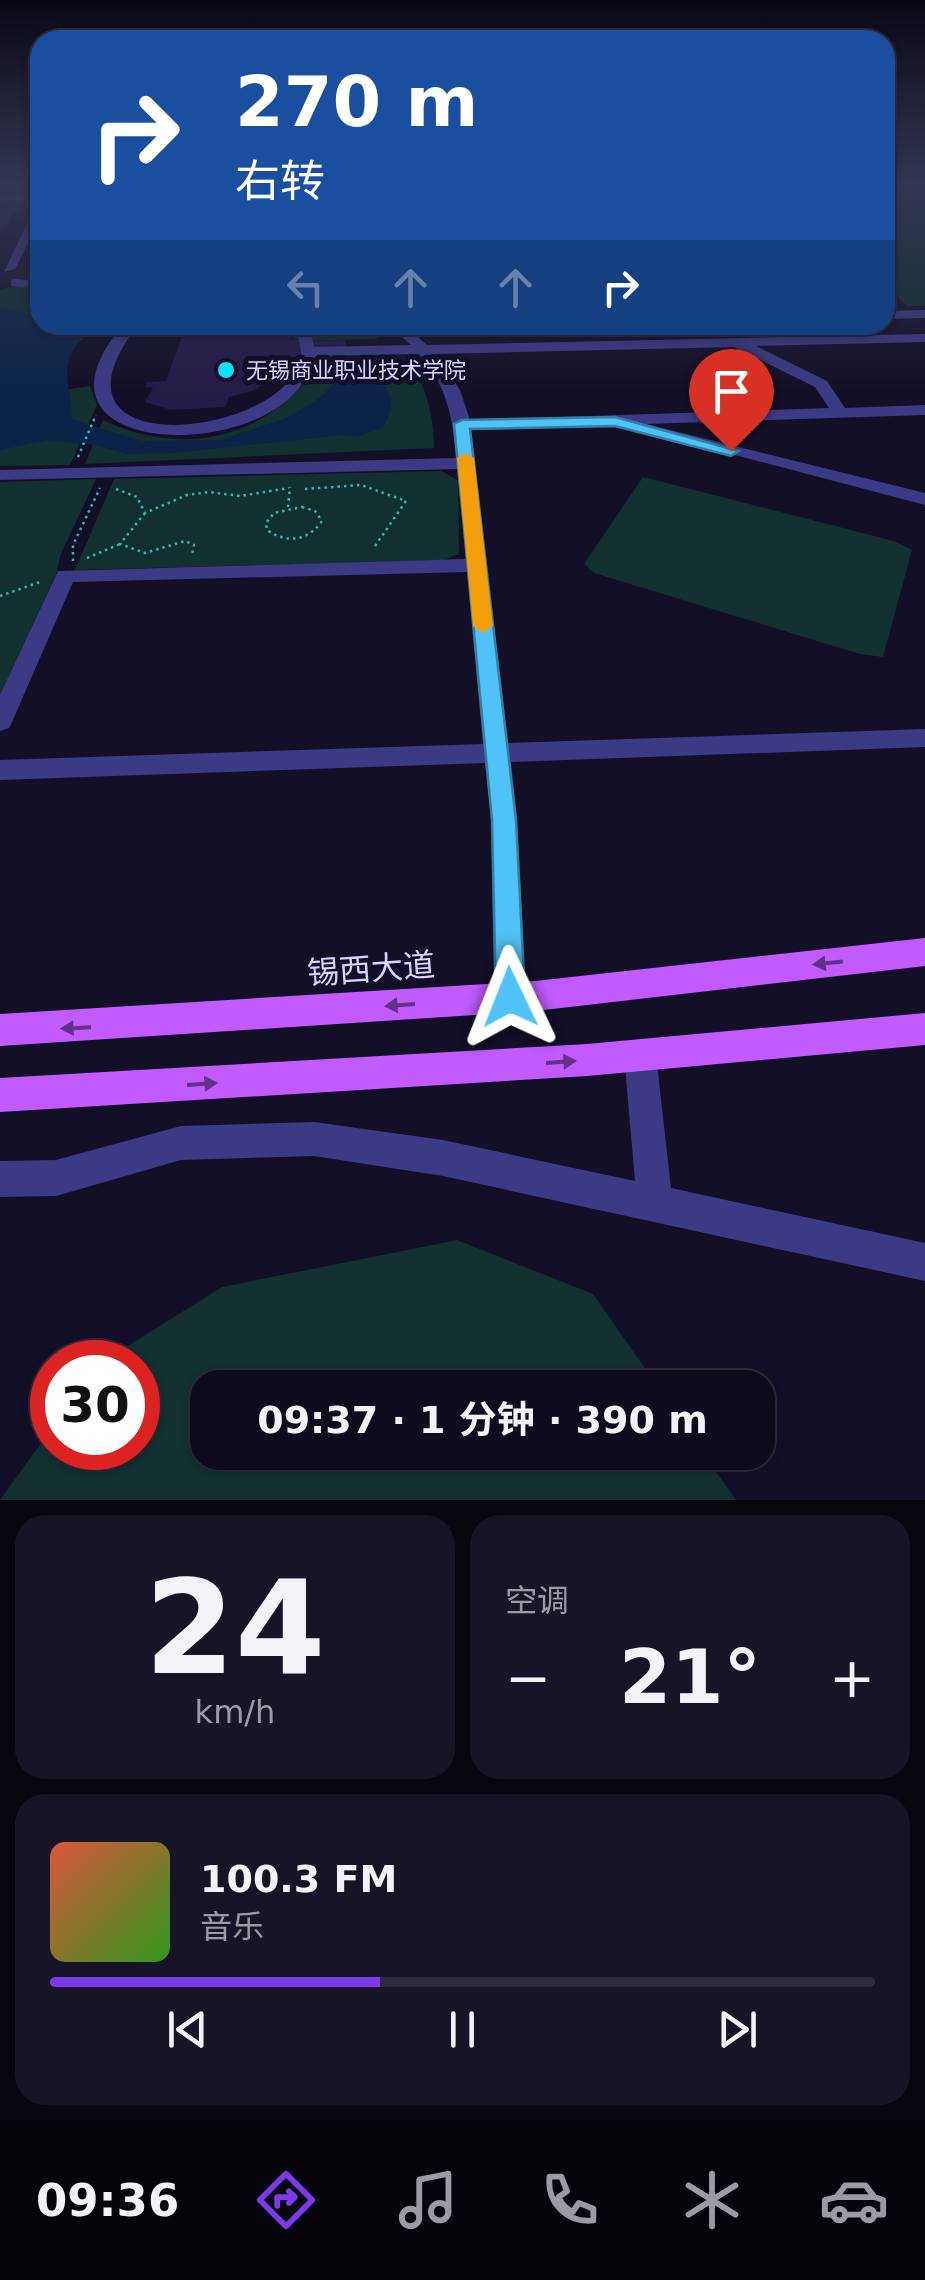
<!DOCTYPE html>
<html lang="zh">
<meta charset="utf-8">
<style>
body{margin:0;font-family:"DejaVu Sans","Noto Sans SC",sans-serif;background:#171425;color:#f1f3f6;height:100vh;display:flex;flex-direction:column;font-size:38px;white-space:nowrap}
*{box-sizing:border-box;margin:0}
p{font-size:32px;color:#9b9ba3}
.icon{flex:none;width:55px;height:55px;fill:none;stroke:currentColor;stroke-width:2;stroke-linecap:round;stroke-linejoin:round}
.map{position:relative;height:1500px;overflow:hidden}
.drawer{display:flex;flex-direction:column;gap:15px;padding:15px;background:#08060f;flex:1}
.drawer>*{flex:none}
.top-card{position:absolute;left:30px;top:30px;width:865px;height:305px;border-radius:30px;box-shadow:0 2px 8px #0004,0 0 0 2px #2e2b3b;background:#1a4fa0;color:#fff;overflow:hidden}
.speed{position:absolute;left:30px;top:1340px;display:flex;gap:20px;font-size:50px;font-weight:700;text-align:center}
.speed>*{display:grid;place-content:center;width:130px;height:130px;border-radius:50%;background:#0e0b1c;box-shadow:0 2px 8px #0004,0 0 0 2px #2e2b3b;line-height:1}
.speed .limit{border:15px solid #d22;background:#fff;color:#111}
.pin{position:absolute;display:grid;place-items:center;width:85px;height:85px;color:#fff;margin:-102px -42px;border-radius:50% 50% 50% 0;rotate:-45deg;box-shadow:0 0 10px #0007}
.pin .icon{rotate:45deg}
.me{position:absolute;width:110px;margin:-55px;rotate:358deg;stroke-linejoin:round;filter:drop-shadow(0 0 8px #0008)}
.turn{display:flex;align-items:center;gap:35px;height:210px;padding:0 40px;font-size:45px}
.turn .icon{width:130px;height:130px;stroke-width:2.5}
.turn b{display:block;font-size:70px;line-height:85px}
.lanes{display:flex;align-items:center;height:95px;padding:0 40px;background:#0003;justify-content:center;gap:50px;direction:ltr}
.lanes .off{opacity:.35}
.big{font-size:75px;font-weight:700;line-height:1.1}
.drawer .tile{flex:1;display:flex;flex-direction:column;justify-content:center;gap:15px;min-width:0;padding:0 35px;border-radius:30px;background:#171425}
.drawer .dial{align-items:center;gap:0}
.dial b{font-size:130px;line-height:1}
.song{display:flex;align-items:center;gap:30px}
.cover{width:120px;height:120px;border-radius:15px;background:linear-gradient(135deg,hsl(10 70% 55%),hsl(110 70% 35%))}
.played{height:10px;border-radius:5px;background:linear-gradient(90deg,#7c3aed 40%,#2e2b3b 40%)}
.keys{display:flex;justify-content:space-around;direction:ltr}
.heat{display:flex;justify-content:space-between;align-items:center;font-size:55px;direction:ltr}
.drawer .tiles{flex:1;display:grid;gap:15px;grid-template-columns:1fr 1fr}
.tile:last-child{grid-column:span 2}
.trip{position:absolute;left:190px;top:1370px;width:585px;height:100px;border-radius:30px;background:#0e0b1c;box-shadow:0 2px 8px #0004,0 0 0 2px #2e2b3b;font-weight:700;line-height:100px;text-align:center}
.tabs{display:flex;height:160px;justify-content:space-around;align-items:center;background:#06040b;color:#9b9ba3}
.tabs .icon{width:70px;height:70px}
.tabs .on{color:#7c3aed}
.tabs b{font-size:45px;color:#f1f3f6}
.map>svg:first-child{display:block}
</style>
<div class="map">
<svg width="925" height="1500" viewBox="0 0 925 1500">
<rect width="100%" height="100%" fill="#130f26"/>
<path fill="#12302f" d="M885,183H925V306H907L885,283Z
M20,286L40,290V325H121L116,329L93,326L65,356L63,390L90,386L97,405L70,465L0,466V289Z
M283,325H384L393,331L375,339L295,341Z
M407,361C427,383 434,419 434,448L85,464L103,420C185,459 267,438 319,365Z
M441,471L458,480L459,554L443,560L75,570L114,479Z
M643,477L894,541L912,550L883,657L860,654L594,573L584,564Z
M96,479L60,556L57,572L0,696V482Z
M457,1240L593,1294L658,1387L208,1388V1452L703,1453L736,1500H0L52,1428V1448H138V1362H102L222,1287Z"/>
<path fill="#0c2248" d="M0,308L40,315V325H98C53,361 70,372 72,419L142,441L220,440L287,418L318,399L343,376L363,374L377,378C395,394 395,409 382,428L356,437L343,435L174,453L127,454L95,445L48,440L0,450Z"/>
<path fill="#241b47" d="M21,201L0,236V202Z
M186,325H281L294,341L346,340L343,362L289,363L277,377L252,391L229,397L225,407L171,410L145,402L153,387H145L147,382L166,381Z"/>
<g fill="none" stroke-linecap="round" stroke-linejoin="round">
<path stroke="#2fb8b0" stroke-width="2.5" stroke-dasharray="2.5 4" stroke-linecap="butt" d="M78,457L96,415
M116,489L137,497L145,513L187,495L209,492L240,496L289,488
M305,489L361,485L406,501L373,549
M288,507L290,487
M302,507L315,511L322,521C308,541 287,544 267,530L266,523L274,513Z
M145,513L120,544L145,553L185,541L194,545L192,555
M87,558L120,544
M73,561V545L100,488
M0,596L40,582"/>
<path fill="#3d3a85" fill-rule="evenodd" d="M40,193V199L0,201V195Z
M40,206V220L15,269L4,272L34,209Z
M16,279L40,281V289L11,286V280Z
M925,310V318L885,319V311Z
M123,325H138C27,468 290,438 301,356C302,347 296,334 295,325H309L314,347L411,345L388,325H404L427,345L925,334V342L756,346L827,381L845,408L925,405V415L646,424L925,493V505L621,425L471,430L508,743L925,729V747L511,762L517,819L526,997L521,1008L510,1012L499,1008L494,997L491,819L485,763L0,780V760L483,744L467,572L73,582L12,722L9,728L0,731V695L58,571L466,559L457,469L0,480V470L456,458C453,418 447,385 419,354L316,356C311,365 308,376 302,384C248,464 13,454 123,325ZM734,347L815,387L829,408L470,420L460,390L435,354Z
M640,1039L652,1043L656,1055L671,1188L925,1243V1281L443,1176L314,1156L181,1160L56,1196L0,1197V1161L56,1160L181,1126L314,1122L443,1140L635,1181L624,1055L628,1043Z"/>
<path fill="#c25bff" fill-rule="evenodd" d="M925,938V966L535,1011L0,1046V1014L535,981Z
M925,1013V1045L587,1076L0,1112V1078L587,1044Z"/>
</g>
<defs><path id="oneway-solid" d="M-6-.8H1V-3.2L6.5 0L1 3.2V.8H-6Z" transform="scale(2.5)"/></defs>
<g fill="#623188">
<use href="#oneway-solid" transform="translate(828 963) rotate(174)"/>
<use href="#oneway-solid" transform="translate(400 1005) rotate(176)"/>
<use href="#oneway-solid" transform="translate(76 1028) rotate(177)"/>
<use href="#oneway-solid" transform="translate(561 1062) rotate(-4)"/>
<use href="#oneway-solid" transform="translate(202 1084) rotate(-4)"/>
</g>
<linearGradient id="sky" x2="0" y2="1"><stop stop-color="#0a0815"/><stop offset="0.47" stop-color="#333752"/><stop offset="1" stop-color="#333752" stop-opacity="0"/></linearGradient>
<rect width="925" height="393" fill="url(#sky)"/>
<path fill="#4fc3f7" stroke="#337fa1" stroke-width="2.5" d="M615,417L739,451L731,456L615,426L470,429L516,820L525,997L521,1006L510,1010L500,1006L496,997L492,820L454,424L462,420Z"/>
<path fill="#f59e0b" d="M465,453L474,458L493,626L483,633L473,626L457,458Z"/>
<circle fill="#00e5ff" stroke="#130f26" stroke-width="4" cx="226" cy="370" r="10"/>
<g text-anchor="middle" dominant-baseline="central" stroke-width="10" stroke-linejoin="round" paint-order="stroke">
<g font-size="22" fill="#d9d4ff" stroke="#130f26" text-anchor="start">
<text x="246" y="370">无锡商业职业技术学院</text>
</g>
<g font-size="32" fill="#d9d4ff" stroke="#130f26">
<text transform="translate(371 969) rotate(-4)">锡西大道</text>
</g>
</g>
</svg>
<div class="speed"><div class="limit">30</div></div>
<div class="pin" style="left:731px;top:451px;background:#d93025"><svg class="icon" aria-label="arrive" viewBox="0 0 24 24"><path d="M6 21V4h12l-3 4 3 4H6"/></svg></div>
<svg class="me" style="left:510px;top:997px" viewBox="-20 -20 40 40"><path d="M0-17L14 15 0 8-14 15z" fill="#4fc3f7" stroke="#fff" stroke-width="4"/></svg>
<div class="trip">09:37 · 1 分钟 · 390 m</div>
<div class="top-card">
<div class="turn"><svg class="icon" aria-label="right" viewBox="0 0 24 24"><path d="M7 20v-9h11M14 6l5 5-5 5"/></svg><div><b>270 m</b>右转</div></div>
<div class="lanes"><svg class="icon off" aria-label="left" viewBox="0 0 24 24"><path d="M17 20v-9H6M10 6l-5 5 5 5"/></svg><svg class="icon off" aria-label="ahead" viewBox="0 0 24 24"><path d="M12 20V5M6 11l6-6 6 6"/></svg><svg class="icon off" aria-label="ahead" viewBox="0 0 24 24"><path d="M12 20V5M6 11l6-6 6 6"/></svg><svg class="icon" aria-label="right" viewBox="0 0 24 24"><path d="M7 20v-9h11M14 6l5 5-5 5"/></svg></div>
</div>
</div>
<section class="drawer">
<div class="tiles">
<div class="tile dial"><b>24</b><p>km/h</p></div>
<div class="tile"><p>空调</p>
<div class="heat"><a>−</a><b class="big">21°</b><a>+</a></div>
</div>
<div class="tile">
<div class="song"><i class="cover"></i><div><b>100.3 FM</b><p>音乐</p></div></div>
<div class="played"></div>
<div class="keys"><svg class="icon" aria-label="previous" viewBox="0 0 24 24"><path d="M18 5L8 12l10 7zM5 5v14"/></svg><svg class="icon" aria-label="pause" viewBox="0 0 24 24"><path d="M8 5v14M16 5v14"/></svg><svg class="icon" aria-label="next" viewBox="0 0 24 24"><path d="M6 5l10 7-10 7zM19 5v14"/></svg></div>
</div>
</div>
</section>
<nav class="tabs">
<b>09:36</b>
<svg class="icon on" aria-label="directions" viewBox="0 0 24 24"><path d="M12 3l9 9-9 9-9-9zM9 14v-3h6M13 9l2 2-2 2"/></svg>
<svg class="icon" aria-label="music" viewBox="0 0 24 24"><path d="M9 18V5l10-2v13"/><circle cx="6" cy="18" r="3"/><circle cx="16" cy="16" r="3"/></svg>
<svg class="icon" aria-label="phone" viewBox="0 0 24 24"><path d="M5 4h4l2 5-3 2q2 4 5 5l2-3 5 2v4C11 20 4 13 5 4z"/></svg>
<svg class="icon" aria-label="climate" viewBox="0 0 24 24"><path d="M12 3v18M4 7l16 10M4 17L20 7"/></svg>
<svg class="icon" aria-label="car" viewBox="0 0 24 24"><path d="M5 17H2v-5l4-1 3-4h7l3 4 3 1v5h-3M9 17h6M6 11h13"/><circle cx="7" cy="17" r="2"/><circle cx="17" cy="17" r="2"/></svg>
</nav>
